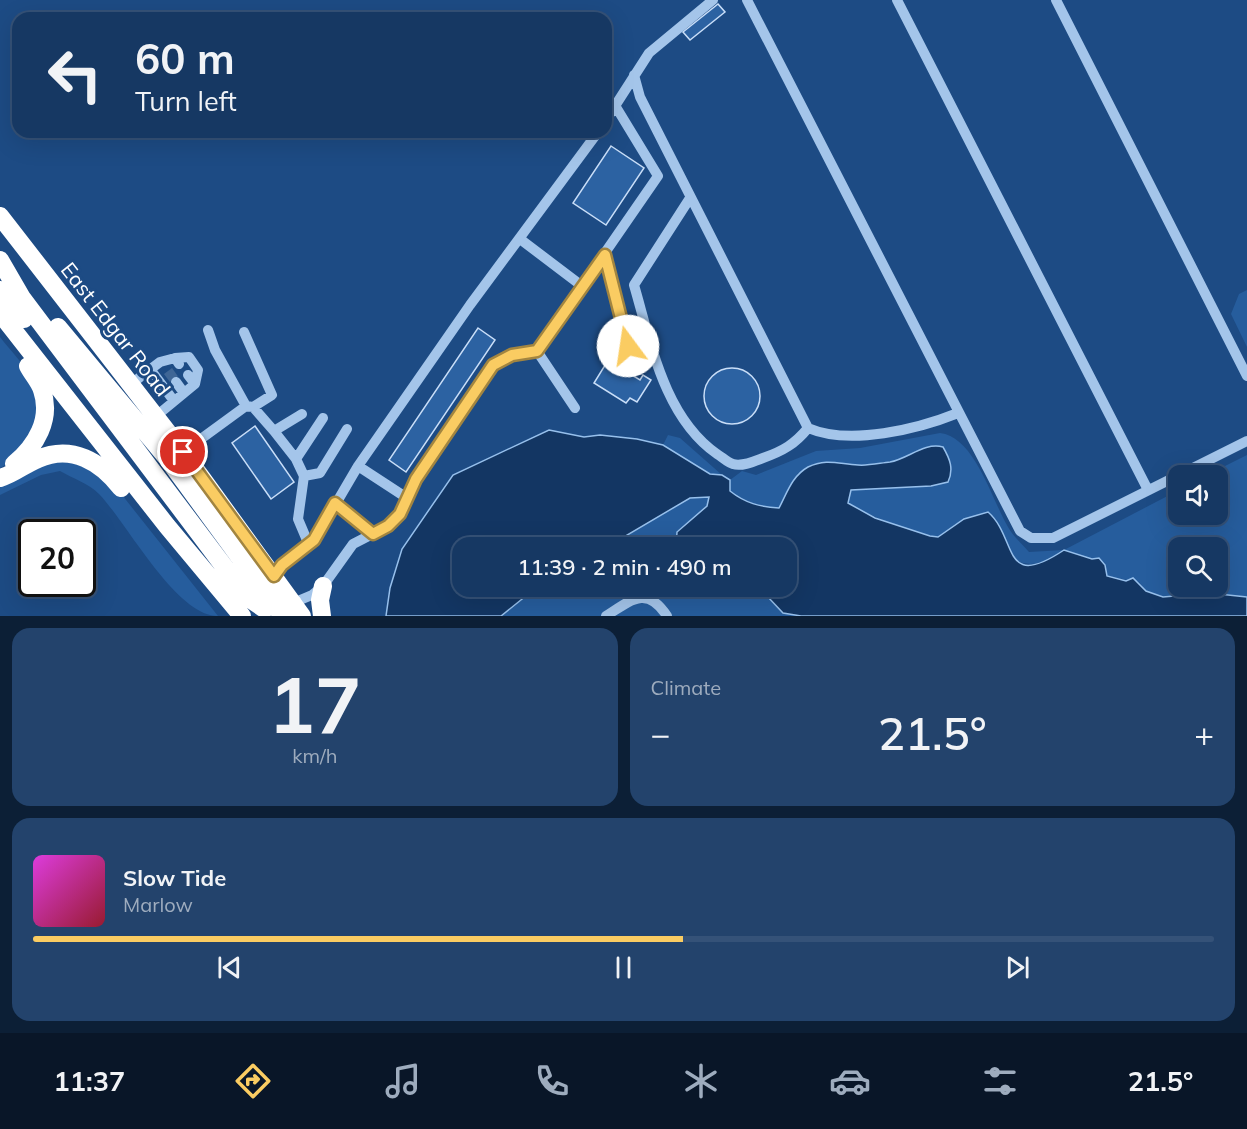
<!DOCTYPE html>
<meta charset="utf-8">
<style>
body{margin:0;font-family:Mulish,sans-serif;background:#23436c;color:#f1f3f6;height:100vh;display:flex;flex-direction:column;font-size:22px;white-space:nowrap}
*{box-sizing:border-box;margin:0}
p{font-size:20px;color:#9eacbe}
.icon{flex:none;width:33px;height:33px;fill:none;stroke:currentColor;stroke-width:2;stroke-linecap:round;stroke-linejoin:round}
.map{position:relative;height:616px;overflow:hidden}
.sheet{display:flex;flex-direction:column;gap:12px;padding:12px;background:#0c1f36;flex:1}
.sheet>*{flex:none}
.banner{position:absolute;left:12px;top:12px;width:600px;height:126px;border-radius:18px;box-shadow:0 6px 24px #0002,0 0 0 2px #355278;background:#163863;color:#f1f3f6;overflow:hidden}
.controls{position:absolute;left:1168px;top:465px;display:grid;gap:12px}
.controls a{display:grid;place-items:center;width:60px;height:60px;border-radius:12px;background:#163863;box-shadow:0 6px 24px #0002,0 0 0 2px #355278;font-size:30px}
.speed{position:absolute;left:18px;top:519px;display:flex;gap:12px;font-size:30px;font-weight:700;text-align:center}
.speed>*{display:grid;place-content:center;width:78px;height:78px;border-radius:50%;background:#163863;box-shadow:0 6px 24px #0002,0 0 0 2px #355278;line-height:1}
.speed .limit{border:3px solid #111;border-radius:9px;background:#fff;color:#111}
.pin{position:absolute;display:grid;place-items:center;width:51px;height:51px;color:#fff;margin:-26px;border:3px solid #fff;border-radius:50%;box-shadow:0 2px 6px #0007}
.me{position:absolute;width:66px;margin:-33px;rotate:346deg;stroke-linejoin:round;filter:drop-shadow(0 0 4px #0008)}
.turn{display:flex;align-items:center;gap:21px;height:126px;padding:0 24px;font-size:27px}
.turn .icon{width:78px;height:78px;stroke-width:2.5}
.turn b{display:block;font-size:42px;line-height:51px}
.big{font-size:45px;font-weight:600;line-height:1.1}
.sheet .widget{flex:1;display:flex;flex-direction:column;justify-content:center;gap:9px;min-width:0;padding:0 21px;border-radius:18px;background:#23436c}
.sheet .dial{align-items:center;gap:0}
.dial b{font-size:78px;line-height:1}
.song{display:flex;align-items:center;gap:18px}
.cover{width:72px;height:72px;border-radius:9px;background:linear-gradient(135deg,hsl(300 70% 55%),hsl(350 70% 35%))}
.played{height:6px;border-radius:3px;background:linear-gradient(90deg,#facc62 55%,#355278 55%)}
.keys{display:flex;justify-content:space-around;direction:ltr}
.heat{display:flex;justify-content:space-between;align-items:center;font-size:33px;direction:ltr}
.sheet .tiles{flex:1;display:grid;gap:12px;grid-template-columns:1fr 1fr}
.widget:last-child{grid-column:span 2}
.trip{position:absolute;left:452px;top:537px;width:345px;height:60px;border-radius:18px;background:#163863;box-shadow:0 6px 24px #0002,0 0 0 2px #355278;font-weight:600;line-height:60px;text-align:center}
.tab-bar{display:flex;height:96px;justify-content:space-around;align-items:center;background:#091628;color:#9eacbe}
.tab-bar .icon{width:42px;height:42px}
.tab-bar .on{color:#facc62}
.tab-bar b{font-size:27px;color:#f1f3f6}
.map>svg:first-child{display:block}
</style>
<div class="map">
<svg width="1247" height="616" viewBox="0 0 1247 616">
<rect width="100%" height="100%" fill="#1d4b84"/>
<path fill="#265d9d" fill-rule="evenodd" d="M1247,290V347L1231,314L1239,294Z
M0,337C10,350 24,364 32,379C48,409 30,453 0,468Z
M940,433C975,437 992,500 1008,527C1013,536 1022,544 1029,552L1064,550L1179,490V514H1218V476L1207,475L1247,455V597L1191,594L1163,598L1146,591L1139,582L1106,576L1105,565L1064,550C1047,561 1034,569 1014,560L1006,544L955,524C949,530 944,536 935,537C919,537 863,512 847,503L851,490L931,486L947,482L951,469L924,448L902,460L798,473L779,508C760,507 745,503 730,491V480L742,471L756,475L816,451L860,448ZM1179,548H1218V586H1179Z
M668,435L680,438L722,475L710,474L663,445Z
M52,455L107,476L218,616C176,616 127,523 99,494C90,484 72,478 60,471L41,475L0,495V478Z
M709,497L707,505L677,532L676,547L607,548L690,498Z
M537,586L724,587L737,593L767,596L783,613L801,616H501Z"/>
<path fill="#133663" stroke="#97c0ec" stroke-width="1.5" d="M549,430L584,437L600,435L637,439L663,445L710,474L722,475L730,480V491C745,503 760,507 779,508C787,493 792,476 808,467C826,458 839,464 858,465C868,466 880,463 890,462C908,459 924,442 943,447C950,459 954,469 948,482L931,486L851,490L848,503L875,518L930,536L938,537L964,519L988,512C1018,538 1001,592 1064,550L1092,559L1099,558L1105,565L1107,576L1126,581L1133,578L1146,591L1163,597L1209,593L1247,597V616H801L783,613L767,596L737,593L724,587L786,586V548L676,547L677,532L707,506L709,497L690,498L607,547L462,548V586L537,587L501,616H386L390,588L402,549L453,475Z"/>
<path fill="#2c62a2" stroke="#c9def8" stroke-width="1.5" d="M718,4L725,12L690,40L683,32Z
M611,146L644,168L606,225L573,203Z
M478,328L495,340L406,472L389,460Z
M615,349L624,355L617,366L640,380L643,375L651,380L637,402L630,398L626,403L594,383Z
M704 396a28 28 0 1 1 56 0a28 28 0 1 1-56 0Z
M255,426L294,482L271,499L232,443Z"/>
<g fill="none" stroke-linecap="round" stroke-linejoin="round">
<path stroke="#3f6696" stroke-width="10" stroke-dasharray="10 5" stroke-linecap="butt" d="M168,371L176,382"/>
<path stroke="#a4c5ea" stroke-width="10" d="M747,0L1020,531L1031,538H1053L1247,441
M897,0L1148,490
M1056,0L1247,376
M634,75L640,97L808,428C850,446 918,429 958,413
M606,120L649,53L713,0
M690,198L634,285C651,343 664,417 717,454C722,457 728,463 733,464C742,467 755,461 763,458C783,451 795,444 808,428
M605,255L628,347
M582,286L658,176L616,107
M208,330L215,350L246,406L253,407L274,431
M244,332L272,395L253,407
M537,351L575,408
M175,358L189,357L198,370L195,384
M150,369L174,401
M176,382L184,393
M131,384L160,362L175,358L179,364
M155,417L195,384L188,375
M183,452L246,406
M296,459L274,431L302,414
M358,466L407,498
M304,476L296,459L323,418
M335,503L373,534
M309,545L298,519L304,476L320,473L347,429
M271,581L282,565L314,541L358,466L470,305L598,132
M293,603L312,595L323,586L353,544L388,526L400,514L416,479L493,365L512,355L537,351L582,286L520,239
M606,616C631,600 647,585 667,616"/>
<path stroke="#fff" stroke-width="18" d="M0,216L183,452L302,616
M0,260L22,298L247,597L263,608L293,603
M0,290L24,319
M0,313L167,526L242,616
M58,327L167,458L282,615
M14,464C36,446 52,419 42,390C39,381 32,374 28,366
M0,478C14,474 25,464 38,459C72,444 101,462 121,488
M322,616L320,600L323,586"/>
</g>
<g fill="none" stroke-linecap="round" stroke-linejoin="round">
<g stroke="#a28540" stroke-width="15">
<path id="route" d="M183,452L274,576L282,565L314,540L335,503L373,534L388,526L400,514L416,479L493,365L512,355L537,351L605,255L628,346"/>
</g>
<use href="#route" stroke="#facc62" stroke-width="10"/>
</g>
<g text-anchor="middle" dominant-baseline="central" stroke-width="6" stroke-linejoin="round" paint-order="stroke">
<g font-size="21" fill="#fff" stroke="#1d4b84">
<text transform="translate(116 329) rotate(52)">East Edgar Road</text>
</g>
</g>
</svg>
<div class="controls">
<a><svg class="icon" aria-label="sound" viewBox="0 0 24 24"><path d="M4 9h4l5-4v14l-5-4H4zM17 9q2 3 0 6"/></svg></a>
<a><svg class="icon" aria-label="search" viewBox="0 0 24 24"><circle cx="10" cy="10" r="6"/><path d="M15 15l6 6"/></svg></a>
</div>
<div class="speed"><div class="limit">20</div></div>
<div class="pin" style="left:183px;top:452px;background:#d93025"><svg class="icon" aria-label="arrive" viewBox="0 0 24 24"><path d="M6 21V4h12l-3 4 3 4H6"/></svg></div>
<svg class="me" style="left:628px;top:346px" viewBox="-20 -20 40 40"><circle r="19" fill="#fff"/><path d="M0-13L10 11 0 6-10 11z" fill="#facc62"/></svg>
<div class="trip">11:39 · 2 min · 490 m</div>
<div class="banner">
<div class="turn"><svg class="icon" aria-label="left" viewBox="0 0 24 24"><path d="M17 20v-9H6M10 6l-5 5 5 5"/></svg><div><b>60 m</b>Turn left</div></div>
</div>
</div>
<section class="sheet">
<div class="tiles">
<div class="widget dial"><b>17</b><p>km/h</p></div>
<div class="widget"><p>Climate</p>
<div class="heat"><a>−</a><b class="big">21.5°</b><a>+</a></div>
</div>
<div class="widget">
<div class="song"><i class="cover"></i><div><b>Slow Tide</b><p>Marlow</p></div></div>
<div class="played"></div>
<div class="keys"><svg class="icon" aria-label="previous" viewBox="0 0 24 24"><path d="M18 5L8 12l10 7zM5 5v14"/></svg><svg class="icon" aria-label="pause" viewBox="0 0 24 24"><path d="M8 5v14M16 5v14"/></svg><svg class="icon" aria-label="next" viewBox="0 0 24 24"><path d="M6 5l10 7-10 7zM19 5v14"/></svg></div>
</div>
</div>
</section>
<nav class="tab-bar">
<b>11:37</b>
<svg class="icon on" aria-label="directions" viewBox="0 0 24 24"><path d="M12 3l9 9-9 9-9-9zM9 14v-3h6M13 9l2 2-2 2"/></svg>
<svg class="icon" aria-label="music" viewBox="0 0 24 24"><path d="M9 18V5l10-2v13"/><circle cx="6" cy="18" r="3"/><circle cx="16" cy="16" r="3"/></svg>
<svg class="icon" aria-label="phone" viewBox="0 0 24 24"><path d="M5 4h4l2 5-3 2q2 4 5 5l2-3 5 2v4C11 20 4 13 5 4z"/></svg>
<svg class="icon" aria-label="climate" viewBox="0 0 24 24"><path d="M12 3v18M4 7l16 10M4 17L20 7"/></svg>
<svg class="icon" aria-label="car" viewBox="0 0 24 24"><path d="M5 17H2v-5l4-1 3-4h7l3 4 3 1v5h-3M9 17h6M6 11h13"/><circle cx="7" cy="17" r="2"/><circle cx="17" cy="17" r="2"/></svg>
<svg class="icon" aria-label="filters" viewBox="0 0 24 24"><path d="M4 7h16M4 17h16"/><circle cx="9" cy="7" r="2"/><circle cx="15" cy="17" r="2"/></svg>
<b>21.5°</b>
</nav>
